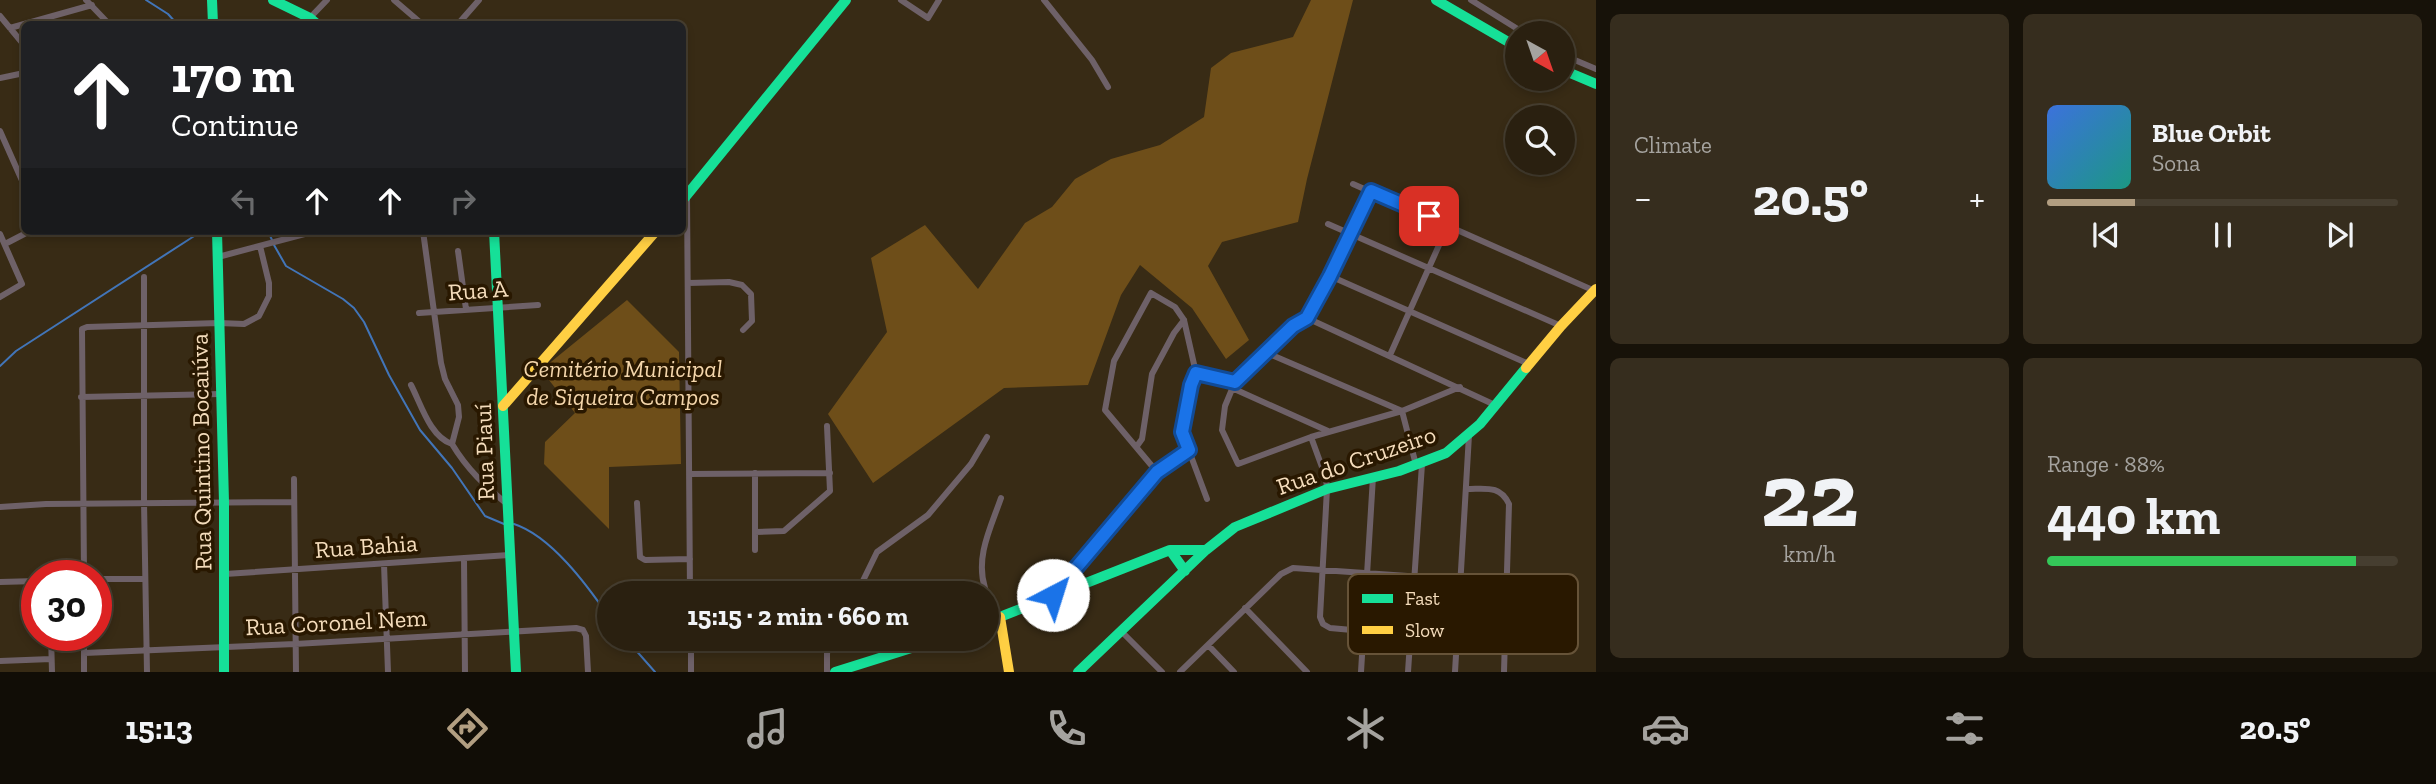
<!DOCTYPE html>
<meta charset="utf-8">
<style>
body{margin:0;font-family:"Zilla Slab",serif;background:#362d1e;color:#f1f3f6;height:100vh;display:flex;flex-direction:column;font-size:26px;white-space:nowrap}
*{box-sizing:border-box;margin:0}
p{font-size:23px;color:#a5a39f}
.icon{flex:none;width:38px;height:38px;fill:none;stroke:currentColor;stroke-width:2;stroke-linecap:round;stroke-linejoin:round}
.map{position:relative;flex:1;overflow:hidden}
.details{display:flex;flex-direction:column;gap:14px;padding:14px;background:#171209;width:840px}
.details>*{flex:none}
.top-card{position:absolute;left:21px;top:21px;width:665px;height:214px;border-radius:10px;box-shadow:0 4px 10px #0003,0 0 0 2px #463e30;background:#202124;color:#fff;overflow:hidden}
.needle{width:46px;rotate:140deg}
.tools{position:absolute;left:1505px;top:21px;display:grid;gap:14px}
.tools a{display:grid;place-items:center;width:70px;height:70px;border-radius:50%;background:#2a2010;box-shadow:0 4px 10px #0003,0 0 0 2px #463e30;font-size:35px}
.speed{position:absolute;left:21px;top:560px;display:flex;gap:14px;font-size:35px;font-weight:700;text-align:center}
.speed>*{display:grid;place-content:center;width:91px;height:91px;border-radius:50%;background:#2a2010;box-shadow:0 4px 10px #0003,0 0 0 2px #463e30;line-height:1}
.speed .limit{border:10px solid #d22;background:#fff;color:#111}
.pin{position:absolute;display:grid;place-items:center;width:60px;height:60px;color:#fff;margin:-30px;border-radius:14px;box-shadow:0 4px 10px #0006}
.me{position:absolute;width:77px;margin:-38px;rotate:40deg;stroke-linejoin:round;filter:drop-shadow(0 0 5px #0008)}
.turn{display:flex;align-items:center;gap:24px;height:147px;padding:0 35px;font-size:32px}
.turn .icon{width:91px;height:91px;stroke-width:2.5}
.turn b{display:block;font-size:49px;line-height:60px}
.lanes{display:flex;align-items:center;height:66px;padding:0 35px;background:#0003;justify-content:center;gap:35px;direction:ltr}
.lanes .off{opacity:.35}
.big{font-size:52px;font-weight:700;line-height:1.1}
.details .tile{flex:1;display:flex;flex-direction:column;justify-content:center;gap:10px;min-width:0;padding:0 24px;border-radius:10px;background:#362d1e}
.details .dial{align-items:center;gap:0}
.dial b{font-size:91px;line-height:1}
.song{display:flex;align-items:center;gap:21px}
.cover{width:84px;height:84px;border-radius:10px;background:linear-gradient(135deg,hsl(220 70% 55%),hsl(170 70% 35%))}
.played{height:7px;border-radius:4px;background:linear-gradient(90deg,#b29e81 25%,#463e30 25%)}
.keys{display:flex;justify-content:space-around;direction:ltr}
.heat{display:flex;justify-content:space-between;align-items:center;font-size:38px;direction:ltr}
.charge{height:10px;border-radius:5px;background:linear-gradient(90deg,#34c759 88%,#463e30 0)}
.details .tiles{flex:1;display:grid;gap:14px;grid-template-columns:repeat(2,1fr)}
.trip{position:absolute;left:597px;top:581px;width:402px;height:70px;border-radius:35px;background:#2a2010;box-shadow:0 4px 10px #0003,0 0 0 2px #463e30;font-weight:700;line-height:70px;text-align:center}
.dock{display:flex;height:112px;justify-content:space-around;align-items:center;background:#110d06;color:#a5a39f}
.dock .icon{width:49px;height:49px}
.dock .on{color:#b29e81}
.dock b{font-size:32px;color:#f1f3f6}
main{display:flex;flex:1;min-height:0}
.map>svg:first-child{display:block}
</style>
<main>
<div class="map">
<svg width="1596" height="672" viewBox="0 0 1596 672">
<rect width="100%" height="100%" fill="#382b15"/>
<path fill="#6e4e19" d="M1311,0H1353L1307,179L1298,222L1222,242L1208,266L1249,340L1226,359L1192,308L1140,265L1121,295L1088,385L1004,388L873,483L828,414L887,332L871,258L925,225L978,289L1025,223L1052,207L1075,179L1111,159L1160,145L1204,117L1211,68L1231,53L1293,37Z
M627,300L679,352L681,464L609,467V529L544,464L545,442L575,413L541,370Z"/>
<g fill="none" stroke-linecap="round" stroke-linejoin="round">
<path stroke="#4275b8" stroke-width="2" d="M146,0L168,14L177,24
M268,231L272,240
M274,245L286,266L343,299L354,308L364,322L389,375L420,430L452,468L485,516L504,524
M0,366L16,351L202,231
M514,524C551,536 587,585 609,617
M626,639L655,672"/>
<path stroke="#6e6168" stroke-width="6" d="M86,0L109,24
M394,0L422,24
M901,0L928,18L939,0
M1044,0L1092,60L1108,87
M1471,0L1524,33
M0,16L24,45
M304,24L327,0
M458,24L479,0
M10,28L92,5
M1563,55L1596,69
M0,78L24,73
M0,131L24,185
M1353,184L1595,291
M1371,191L1330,276L1307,318L1293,326L1235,382L1225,406L1222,430L1238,464L1311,437L1402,411L1460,387
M687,196L690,593
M1328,224L1561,326
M423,231L441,363L445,379L458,405L459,417L452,444C467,469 485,486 507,504
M0,234L22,284L0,297
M5,244L30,231
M458,251L466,309
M218,257L316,231
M1330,276L1529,364
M144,277V502L147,672
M688,283L729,282L742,285L751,294L752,321L743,330
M419,313L538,305
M1307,318L1495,405
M1265,352L1402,411L1416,465
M1390,355L1448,225
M1196,373L1235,382
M411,385C421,404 430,437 452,444
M1232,388L1328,431
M81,397L221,394
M1311,437L1326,478L1327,489L1320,617L1323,624L1330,628L1363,631
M1137,446L1142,439L1152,374L1174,333L1184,320
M1157,472L1105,410L1114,361L1151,293L1175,307L1184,320L1196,373L1191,385L1182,432L1207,499
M755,473V550
M689,474L830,473
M294,479L296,672
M1467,489C1486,489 1500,485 1509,504L1504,672
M637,503L640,557L645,560L690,559
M0,507L46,504L293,502
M755,532L784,531L830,491L827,426
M464,559L465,672
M384,564L388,672
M225,574L509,555
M84,576L82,329L87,327L219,323L244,324L259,316L269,296V283L260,246
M96,579H145
M0,582L37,581
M857,593L877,552L928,515L971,464L987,437
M1054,593L1157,472L1189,450
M1245,608L1307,672
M1000,617C995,608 988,598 985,588C975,557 991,527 1001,498
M1121,631L1162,672
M51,635L52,672
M84,635V672
M691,639V672
M1208,645L1234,672
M84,653L295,644L576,628L583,630L586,636L588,672
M0,661L51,659
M827,672V653L834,639
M1180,672L1281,574L1293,568L1508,583
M1361,672L1373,477
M1408,672L1422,464
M1455,672L1469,435"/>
<path stroke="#16e098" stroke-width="10" d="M212,0L213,24
M273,0L310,18L317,24
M1436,0L1517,47
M1563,70L1596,84
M682,201L846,0
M217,231L224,502V672
M494,231L516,672
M1170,550L1185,571
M987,622L1170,550H1206
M835,672L940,639
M1078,672L1206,550L1235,527L1327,489L1399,471L1446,453L1480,424L1526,368"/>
<path stroke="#ffcf43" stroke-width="10" d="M1526,368L1561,326L1596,289
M503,406L656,231
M1000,617L1009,672"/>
</g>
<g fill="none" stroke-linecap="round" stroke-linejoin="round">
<g stroke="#114b97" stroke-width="18">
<path id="route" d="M1053,595L1157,472L1189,450L1182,432L1191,385L1196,373L1235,382L1293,326L1307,318L1330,276L1371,191L1429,216"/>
</g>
<use href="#route" stroke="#1a73e8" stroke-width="12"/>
</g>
<g text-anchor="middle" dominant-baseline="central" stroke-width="7" stroke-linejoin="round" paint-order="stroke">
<g font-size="24" fill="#f4dcbb" stroke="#291800">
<text transform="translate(478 290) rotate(-4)">Rua A</text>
<text transform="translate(201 452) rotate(-91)">Rua Quintino Bocaiúva</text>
<text transform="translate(484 452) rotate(-92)">Rua Piauí</text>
<text transform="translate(1356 460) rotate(-19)">Rua do Cruzeiro</text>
<text transform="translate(366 546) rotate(-4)">Rua Bahia</text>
<text transform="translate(336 622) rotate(-3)">Rua Coronel Nem</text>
</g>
<g font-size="24" font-style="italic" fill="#f4d6ab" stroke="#291800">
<text x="623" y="368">Cemitério Municipal<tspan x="623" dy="28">de Siqueira Campos</tspan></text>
</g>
</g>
<rect x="1348" y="574" width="230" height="80" rx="10" fill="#291800" stroke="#665338" stroke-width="2"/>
<rect x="1362" y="594" width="31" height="9" fill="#16e098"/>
<rect x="1362" y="626" width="31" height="8" fill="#ffcf43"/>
<g font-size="19" fill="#f4dcbb">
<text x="1405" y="605">Fast</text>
<text x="1405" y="637">Slow</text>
</g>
</svg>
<div class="tools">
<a><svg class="needle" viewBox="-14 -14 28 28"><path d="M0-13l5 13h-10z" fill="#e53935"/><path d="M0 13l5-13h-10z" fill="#a5a39f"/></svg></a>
<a><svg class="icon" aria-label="search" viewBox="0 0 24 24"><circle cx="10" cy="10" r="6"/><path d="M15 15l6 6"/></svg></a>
</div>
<div class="speed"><div class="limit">30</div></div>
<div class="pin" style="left:1429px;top:216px;background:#d93025"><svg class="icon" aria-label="arrive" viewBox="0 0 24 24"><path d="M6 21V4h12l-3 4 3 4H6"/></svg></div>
<svg class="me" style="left:1053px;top:595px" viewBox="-20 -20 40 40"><circle r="19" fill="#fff"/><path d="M0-13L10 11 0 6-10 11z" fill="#1a73e8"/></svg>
<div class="trip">15:15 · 2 min · 660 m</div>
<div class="top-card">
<div class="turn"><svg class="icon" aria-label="ahead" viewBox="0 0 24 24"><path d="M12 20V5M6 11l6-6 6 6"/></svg><div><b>170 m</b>Continue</div></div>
<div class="lanes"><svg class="icon off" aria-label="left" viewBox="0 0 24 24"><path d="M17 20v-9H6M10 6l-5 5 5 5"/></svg><svg class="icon" aria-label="ahead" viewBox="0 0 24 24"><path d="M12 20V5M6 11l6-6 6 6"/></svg><svg class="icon" aria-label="ahead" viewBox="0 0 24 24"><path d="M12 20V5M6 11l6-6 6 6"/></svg><svg class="icon off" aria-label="right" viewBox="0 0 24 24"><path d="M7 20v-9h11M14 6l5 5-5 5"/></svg></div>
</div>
</div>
<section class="details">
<div class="tiles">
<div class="tile"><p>Climate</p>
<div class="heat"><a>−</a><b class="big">20.5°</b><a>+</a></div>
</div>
<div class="tile">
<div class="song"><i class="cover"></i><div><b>Blue Orbit</b><p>Sona</p></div></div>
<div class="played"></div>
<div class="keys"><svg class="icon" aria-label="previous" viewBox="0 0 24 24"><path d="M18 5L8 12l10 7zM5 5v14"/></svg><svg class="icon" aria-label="pause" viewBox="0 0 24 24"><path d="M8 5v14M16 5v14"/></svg><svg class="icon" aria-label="next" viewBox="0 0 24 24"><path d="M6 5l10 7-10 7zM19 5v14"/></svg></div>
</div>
<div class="tile dial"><b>22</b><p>km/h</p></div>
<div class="tile"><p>Range · 88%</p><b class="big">440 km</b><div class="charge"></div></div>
</div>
</section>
</main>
<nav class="dock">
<b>15:13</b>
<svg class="icon on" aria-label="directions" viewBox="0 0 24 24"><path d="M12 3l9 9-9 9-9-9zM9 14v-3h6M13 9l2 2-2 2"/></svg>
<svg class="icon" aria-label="music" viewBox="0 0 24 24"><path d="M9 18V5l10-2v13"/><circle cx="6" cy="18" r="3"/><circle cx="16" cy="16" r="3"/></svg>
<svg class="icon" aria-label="phone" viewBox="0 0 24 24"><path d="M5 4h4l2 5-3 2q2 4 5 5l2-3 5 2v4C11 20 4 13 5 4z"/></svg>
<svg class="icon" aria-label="climate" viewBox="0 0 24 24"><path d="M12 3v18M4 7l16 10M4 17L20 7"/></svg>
<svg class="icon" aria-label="car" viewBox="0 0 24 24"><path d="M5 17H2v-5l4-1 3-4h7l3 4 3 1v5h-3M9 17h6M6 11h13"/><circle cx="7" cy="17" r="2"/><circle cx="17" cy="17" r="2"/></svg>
<svg class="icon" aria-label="filters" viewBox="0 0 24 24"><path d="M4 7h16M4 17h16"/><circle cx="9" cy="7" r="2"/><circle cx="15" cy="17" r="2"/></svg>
<b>20.5°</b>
</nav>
